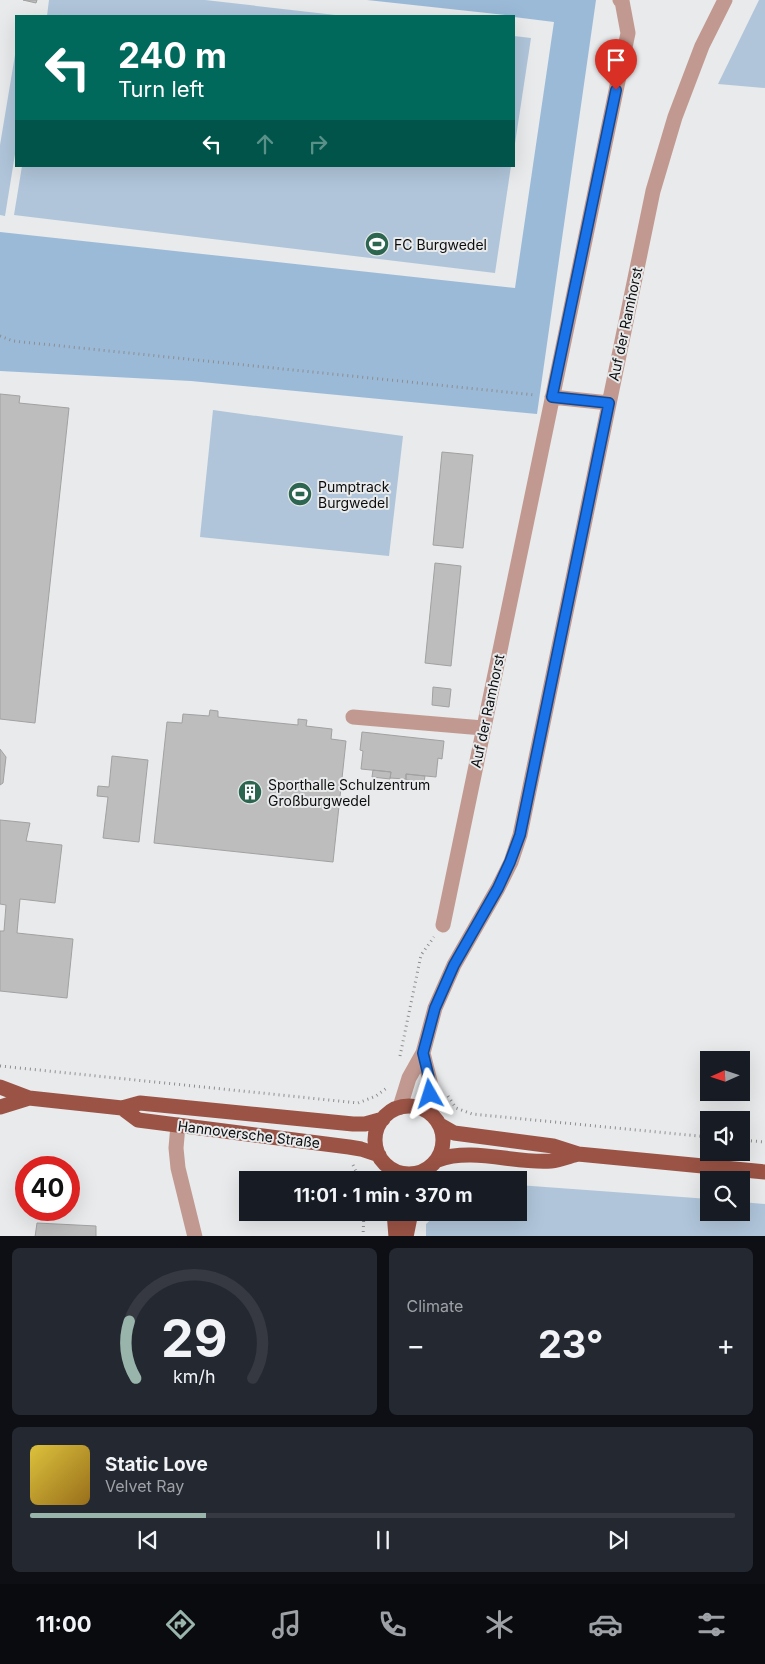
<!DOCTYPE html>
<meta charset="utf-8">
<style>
body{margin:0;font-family:Inter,sans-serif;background:#242831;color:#f1f3f6;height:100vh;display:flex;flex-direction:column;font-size:19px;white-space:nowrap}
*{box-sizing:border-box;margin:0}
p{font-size:16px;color:#9ea1a6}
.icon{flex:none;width:28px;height:28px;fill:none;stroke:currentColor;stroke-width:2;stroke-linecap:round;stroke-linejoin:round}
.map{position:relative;height:1236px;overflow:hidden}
.panel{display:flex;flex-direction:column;gap:12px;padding:12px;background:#0d0f14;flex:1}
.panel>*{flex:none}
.banner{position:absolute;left:15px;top:15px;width:500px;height:152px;border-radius:0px;box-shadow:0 5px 20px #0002;background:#00695c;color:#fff;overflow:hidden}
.needle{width:32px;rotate:267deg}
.controls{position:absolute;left:700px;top:1051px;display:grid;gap:10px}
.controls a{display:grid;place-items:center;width:50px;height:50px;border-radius:0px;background:#171b24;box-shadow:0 5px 20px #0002;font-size:25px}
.speed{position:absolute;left:15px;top:1156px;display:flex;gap:10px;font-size:25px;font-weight:700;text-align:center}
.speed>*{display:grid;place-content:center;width:65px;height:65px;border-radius:50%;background:#171b24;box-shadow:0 5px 20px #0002;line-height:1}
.speed .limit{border:8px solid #d22;background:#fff;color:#111}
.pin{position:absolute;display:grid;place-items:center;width:42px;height:42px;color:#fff;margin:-51px -21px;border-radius:50% 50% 50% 0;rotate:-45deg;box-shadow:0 0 5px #0007}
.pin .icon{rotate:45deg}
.me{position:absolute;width:55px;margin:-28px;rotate:354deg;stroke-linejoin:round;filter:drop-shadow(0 0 4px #0008)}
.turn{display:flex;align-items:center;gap:18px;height:105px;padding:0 20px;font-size:22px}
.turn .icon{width:65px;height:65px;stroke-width:2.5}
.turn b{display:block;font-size:35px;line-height:42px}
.lanes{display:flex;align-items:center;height:48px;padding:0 20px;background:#0003;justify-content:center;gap:25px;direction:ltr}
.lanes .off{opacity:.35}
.big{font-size:38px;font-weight:700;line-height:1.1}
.panel .card{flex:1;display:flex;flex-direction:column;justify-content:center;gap:8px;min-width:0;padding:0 18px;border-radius:8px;background:#242831}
.panel .dial{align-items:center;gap:0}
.dial svg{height:130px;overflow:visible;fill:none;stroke:#363941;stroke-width:7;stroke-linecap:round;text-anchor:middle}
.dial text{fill:#f1f3f6;stroke:none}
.song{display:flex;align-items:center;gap:15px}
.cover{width:60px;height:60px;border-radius:8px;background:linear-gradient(135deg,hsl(50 70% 55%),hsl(40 70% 35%))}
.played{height:5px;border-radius:2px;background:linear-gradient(90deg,#98b4ab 25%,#363941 25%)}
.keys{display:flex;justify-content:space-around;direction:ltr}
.heat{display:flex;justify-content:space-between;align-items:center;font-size:28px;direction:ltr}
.panel .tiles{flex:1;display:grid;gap:12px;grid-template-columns:1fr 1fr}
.card:last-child{grid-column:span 2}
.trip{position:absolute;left:239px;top:1171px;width:288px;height:50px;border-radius:0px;background:#171b24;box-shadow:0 5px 20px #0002;font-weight:700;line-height:50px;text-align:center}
.dock{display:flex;height:80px;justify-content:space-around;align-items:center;background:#090b0e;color:#9ea1a6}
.dock .icon{width:35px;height:35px}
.dock .current{color:#98b4ab}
.dock b{font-size:22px;color:#f1f3f6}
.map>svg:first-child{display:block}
</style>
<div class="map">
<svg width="765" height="1237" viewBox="0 0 765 1237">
<rect width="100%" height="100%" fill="#e8eaeb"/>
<path fill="#b0c5da" d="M49,0H205L344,16H47Z
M759,0H765V88L718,84Z
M514,36L531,38L514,150Z
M16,49V148L5,216L0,215V145Z
M22,166H511L495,273L14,215Z
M213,410L403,436L389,556L200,537Z
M518,1185L709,1199V1212H741V1202L765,1204V1236H426V1224L438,1213L518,1212Z"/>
<path fill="#9bbad8" d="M367,0H596L537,414L191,381L0,371V232L515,288L554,22L514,17V16Z"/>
<path fill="#bdbdbe" stroke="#a2a1a2" d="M23,0H37L36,3Z
M0,394L20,396L19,403L69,408L35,723L0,719Z
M442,452L473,455L463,548L433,545Z
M435,563L461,566L451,666L425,663Z
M433,687L451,689L449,707L432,705Z
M210,710L218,711V717L298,725V719L307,720L306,726L332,729L331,739L346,741L333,862L154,843L167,722L182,723L183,714L209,716Z
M362,732L444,741L442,759L438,758L436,777L406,774V779L390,778L391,772L361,769L363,751L360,750Z
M0,749L6,757L3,783L0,785Z
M112,756L148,760L139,842L103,838L108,797L97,796L98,786L109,787Z
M373,770L391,772L390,779L372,777Z
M406,774L425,776L424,782L406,780Z
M0,820L30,823L26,841L62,845L55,903L20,899L17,933L73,939L67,998L0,991V931H4L6,905L0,904Z
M37,1223L96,1226V1237H35Z"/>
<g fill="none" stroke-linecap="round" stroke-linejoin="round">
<path stroke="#8d8e8f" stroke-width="3" stroke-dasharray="1 4" stroke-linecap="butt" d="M0,336L13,341L535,395
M400,1056L421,955L434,937
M0,1066L358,1103L376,1096L388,1087
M448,1096L456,1108L472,1114L709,1137
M741,1140L765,1142
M353,1165L360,1180
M363,1237L364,1212"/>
<path stroke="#c29990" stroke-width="15" d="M552,397L609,403
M353,717L483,728
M443,925L628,33L622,1L620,0
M423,1053L430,1081V1113
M400,1107L409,1078L423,1053L435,1008L454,965L498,888L511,862L520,835L653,191L675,117L702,46L725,0
M178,1125L176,1148L178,1168L195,1237"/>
<path stroke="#9a5345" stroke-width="15" d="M0,1087L29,1098L122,1108L140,1103L353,1124H365L383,1119
M375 1140a34 34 0 1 1 68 0a34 34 0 1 1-68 0Z
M0,1107L29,1098
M122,1108L138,1120L349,1147L361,1149L379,1155
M440,1125L454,1133L553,1146L578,1154L765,1172
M438,1160C472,1147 516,1164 551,1161C560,1160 570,1156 578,1154
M394,1212L396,1237
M406,1237L411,1212"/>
</g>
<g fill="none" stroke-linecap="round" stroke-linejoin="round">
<g stroke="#114b97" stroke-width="12">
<path id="route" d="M430,1094V1082L423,1053L435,1008L454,965L498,888L510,862L520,835L609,403L552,397L616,90"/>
</g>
<use href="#route" stroke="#1a73e8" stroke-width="9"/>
</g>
<defs>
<g id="stadium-disc" transform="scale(1.25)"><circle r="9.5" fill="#2c6650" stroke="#e8eaeb"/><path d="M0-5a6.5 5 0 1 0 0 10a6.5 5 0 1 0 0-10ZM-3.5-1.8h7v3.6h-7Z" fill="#fff"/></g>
<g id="building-disc" transform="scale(1.25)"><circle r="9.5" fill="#2c6650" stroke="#e8eaeb"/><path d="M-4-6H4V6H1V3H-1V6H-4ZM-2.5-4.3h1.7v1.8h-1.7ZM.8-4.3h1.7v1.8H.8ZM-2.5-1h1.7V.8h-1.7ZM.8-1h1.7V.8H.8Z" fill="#fff"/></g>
</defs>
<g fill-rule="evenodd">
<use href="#stadium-disc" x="377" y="244"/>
<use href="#stadium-disc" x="300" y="494"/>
<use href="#building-disc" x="250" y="792"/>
</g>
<g text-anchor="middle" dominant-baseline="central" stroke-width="4" stroke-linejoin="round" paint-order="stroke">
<g font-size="14" fill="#0d0d0e" stroke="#e8eaeb" text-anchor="start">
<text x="394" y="244">FC Burgwedel</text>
<text x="318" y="486">Pumptrack<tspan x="318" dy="16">Burgwedel</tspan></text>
<text x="268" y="784">Sporthalle Schulzentrum<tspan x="268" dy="16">Großburgwedel</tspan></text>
</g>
<g font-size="14" fill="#0d0d0e" stroke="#e8eaeb">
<text transform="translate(625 324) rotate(-78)">Auf der Ramhorst</text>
<text transform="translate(487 711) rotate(-78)">Auf der Ramhorst</text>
<text transform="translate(249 1134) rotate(7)">Hannoversche Straße</text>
</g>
</g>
</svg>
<div class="controls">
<a><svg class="needle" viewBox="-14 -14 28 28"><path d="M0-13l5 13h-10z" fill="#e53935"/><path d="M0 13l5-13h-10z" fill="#9ea1a6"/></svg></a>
<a><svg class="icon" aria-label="sound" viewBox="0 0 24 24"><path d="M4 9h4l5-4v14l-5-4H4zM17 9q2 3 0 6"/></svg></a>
<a><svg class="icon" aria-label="search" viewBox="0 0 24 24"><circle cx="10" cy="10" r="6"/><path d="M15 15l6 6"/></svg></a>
</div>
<div class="speed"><div class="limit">40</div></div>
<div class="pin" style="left:616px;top:90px;background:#d93025"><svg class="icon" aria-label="arrive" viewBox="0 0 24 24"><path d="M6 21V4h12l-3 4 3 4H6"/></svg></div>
<svg class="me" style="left:430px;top:1094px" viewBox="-20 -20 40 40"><path d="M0-17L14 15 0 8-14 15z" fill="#1a73e8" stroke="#fff" stroke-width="4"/></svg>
<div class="trip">11:01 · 1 min · 370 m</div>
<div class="banner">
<div class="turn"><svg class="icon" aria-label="left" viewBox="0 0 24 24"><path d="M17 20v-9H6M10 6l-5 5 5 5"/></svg><div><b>240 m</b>Turn left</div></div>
<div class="lanes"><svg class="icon" aria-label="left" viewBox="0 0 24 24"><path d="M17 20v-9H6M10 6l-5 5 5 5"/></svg><svg class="icon off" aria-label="ahead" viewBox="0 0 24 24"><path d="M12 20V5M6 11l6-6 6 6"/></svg><svg class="icon off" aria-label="right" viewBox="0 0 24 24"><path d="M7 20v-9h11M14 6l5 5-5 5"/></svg></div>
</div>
</div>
<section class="panel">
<div class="tiles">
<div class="card dial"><svg viewBox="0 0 100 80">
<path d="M14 69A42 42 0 1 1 86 69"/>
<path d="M14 69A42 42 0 0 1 10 34" stroke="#98b4ab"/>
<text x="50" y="56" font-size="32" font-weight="700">29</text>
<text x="50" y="72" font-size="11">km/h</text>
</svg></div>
<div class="card"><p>Climate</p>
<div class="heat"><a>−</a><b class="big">23°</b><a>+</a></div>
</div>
<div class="card">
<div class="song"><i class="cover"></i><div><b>Static Love</b><p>Velvet Ray</p></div></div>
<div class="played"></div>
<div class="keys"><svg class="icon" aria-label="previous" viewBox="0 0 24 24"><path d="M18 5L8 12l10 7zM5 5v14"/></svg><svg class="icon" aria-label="pause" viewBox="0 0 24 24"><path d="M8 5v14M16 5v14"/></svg><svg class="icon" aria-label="next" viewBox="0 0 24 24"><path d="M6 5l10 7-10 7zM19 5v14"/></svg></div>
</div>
</div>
</section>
<nav class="dock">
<b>11:00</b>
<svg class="icon current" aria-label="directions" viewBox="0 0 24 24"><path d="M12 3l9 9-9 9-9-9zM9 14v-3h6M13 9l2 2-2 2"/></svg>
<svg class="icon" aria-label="music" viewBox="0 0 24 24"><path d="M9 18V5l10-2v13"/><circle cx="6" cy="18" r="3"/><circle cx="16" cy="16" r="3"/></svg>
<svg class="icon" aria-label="phone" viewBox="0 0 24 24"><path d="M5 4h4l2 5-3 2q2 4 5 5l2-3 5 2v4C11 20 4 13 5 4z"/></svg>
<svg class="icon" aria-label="climate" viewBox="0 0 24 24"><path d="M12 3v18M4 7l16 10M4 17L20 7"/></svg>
<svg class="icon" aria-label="car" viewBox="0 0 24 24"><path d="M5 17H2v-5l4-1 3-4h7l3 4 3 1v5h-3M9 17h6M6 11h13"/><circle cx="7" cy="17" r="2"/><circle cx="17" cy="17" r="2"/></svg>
<svg class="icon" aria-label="filters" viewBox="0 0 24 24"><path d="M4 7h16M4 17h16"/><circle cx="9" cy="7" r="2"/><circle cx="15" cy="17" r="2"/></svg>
</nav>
